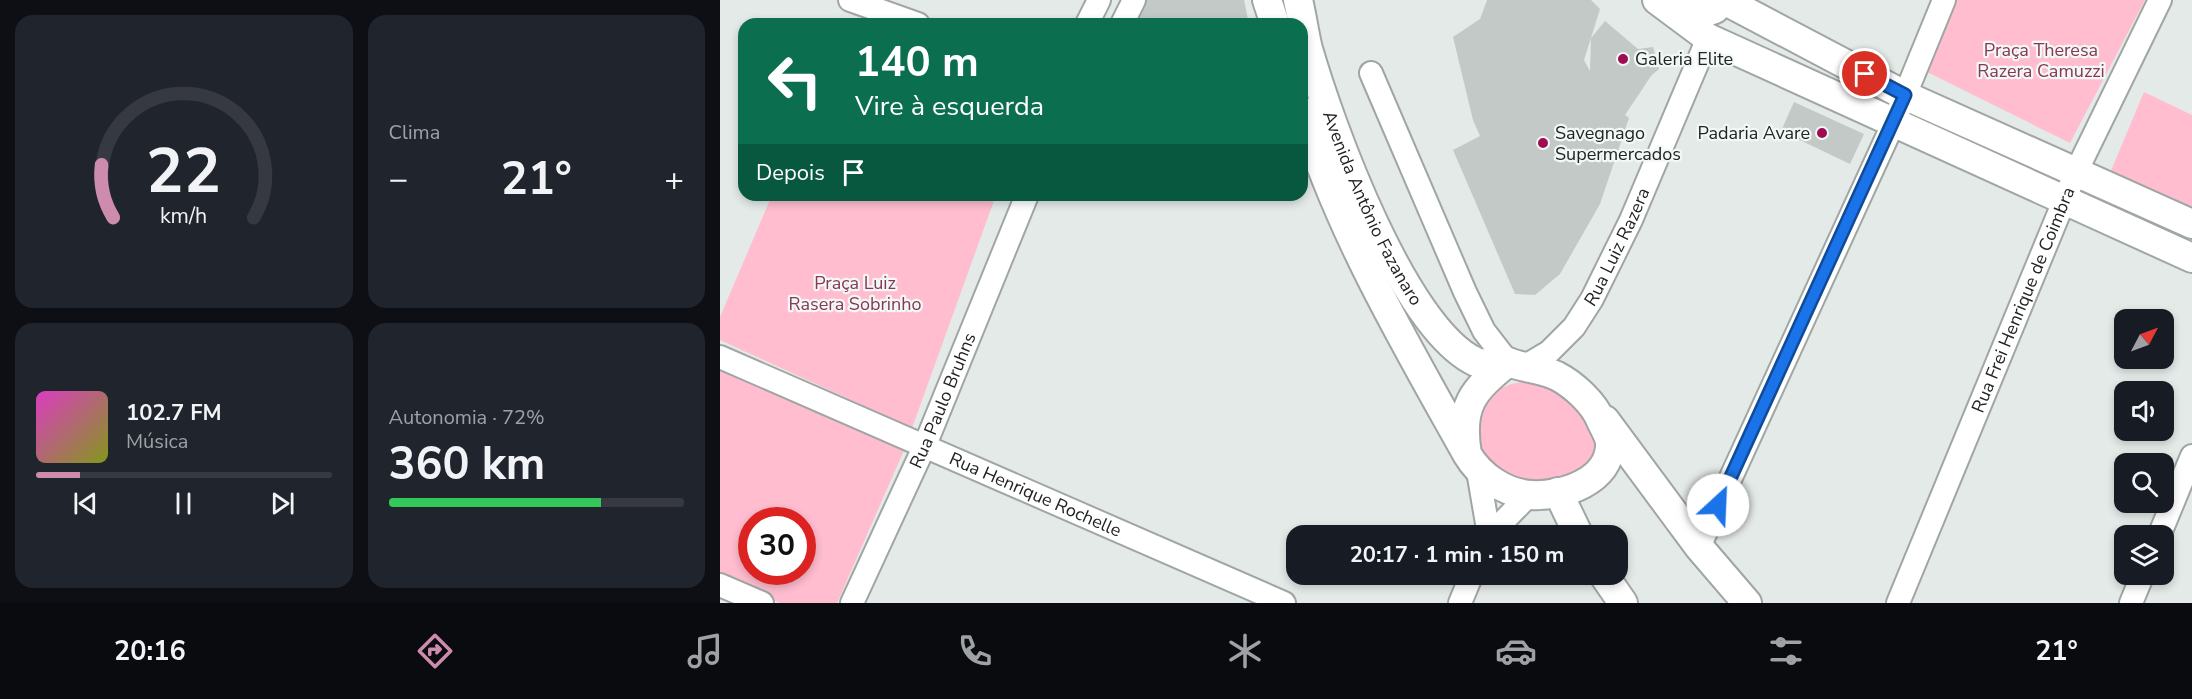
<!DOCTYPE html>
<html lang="pt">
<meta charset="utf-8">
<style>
body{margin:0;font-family:"Nunito Sans",sans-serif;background:#20242c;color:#f1f3f6;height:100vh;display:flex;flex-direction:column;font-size:22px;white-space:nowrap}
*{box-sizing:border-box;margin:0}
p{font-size:20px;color:#9ea1a6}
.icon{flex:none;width:33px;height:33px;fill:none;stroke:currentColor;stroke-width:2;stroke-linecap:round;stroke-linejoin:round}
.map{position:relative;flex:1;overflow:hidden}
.drawer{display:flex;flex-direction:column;gap:15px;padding:15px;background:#0d0f14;width:720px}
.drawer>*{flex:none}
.guide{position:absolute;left:18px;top:18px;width:570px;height:183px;border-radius:18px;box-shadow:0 3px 9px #0003;background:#0b6e4f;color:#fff;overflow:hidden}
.needle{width:39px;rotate:49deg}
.buttons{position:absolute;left:1394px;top:309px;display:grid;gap:12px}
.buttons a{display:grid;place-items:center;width:60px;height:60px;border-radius:12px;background:#171b24;box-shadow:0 3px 9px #0003;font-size:30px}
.speed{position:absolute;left:18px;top:507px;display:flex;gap:12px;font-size:30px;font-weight:700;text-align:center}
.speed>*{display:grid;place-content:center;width:78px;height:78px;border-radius:50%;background:#171b24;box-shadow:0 3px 9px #0003;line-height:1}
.speed .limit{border:9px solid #d22;background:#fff;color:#111}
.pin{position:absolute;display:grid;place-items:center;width:51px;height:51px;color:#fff;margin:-26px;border:3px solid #fff;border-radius:50%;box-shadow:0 2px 6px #0007}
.me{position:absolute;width:66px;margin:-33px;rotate:25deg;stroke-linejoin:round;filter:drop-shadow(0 0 4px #0008)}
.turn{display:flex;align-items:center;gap:21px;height:126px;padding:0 18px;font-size:27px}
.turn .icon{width:78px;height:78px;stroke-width:2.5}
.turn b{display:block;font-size:42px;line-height:51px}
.then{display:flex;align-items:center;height:57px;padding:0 18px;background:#0003;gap:12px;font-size:22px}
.big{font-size:45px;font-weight:700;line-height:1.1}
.drawer .widget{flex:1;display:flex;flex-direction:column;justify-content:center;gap:9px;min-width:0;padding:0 21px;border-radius:18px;background:#20242c}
.drawer .dial{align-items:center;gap:0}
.dial svg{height:156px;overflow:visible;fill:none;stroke:#363941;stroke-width:7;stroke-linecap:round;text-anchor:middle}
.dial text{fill:#f1f3f6;stroke:none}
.song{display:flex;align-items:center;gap:18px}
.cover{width:72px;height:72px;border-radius:9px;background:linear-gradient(135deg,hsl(310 70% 55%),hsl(70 70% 35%))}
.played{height:6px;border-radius:3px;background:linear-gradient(90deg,#cd8bad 15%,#363941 15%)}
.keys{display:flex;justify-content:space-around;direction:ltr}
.heat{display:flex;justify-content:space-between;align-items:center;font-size:33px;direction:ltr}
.charge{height:9px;border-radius:4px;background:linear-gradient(90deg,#34c759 72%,#363941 0)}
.drawer .tiles{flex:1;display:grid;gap:15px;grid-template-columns:repeat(2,1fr)}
.trip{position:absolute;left:566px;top:525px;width:342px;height:60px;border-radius:18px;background:#171b24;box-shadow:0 3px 9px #0003;font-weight:700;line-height:60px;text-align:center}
.dock{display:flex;height:96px;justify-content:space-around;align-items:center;background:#090b0e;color:#9ea1a6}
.dock .icon{width:42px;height:42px}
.dock .on{color:#cd8bad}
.dock b{font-size:27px;color:#f1f3f6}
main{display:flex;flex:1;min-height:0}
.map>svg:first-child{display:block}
</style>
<main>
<section class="drawer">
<div class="tiles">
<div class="widget dial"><svg viewBox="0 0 100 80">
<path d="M14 69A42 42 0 1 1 86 69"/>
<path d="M14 69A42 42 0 0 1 8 42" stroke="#cd8bad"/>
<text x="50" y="56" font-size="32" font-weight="700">22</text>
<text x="50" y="72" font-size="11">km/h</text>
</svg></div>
<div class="widget"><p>Clima</p>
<div class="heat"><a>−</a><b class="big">21°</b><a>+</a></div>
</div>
<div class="widget">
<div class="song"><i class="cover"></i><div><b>102.7 FM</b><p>Música</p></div></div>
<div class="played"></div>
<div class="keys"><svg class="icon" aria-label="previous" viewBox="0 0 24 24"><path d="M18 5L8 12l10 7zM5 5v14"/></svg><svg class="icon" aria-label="pause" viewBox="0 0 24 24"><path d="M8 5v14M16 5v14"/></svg><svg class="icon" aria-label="next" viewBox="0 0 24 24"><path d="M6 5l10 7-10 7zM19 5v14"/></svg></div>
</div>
<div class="widget"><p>Autonomia · 72%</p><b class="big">360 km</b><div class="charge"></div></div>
</div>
</section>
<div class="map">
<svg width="1472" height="603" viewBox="0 0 1472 603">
<rect width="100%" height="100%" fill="#e4eae8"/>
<path fill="#ffbdcf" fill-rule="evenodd" d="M1235,0H1425L1350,143L1205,71Z
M1424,92L1472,115V211L1390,173Z
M52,195H276L192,428L0,340V317Z
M0,367L185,448L117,603H60L0,576ZM32,520H82V572H32Z
M807,381C833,386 864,404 875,430C879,438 876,451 877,459L849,481L806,484L766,461L756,440L761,404L773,392L791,384Z"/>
<path fill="#c3c9c7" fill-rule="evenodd" d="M405,0H524L529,24H393Z
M767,0H871L880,9L871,38L885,21L918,49L933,47L939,69L931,76L905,115L909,118L880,204L840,274L815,295L795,294L733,150L760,136L753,120L733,37L760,19ZM871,38L870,71L864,60Z
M1074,102L1144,134L1130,164L1061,131Z"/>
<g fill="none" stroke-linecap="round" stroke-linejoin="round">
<g stroke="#a0a6a4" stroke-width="26">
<g id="minor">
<path d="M130,0L198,24"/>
<path d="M367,24L379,0"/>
<path d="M402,24L414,0"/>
<path d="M651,73L745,292L764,331L788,362"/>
<path id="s1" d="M0,357L564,603"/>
<path id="s2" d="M802,368L829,352L854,327L872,299L911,220L988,38"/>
<path d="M758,471L769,535"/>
<path d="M769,536L809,495"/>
<path d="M1439,536L1472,456"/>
<path d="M979,547L1174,122L1224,0"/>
<path d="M0,585L42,603"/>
<path id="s3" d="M132,603L205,445L307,195"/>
<path d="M740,603L752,574"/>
<path id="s4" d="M1178,603L1356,172L1440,0"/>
<path d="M1411,603L1423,574"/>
</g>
</g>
<g stroke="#a0a6a4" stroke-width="32">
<g id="major">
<path d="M547,0L555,24"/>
<path id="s5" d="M578,0C582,16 584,33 588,49C610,125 683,328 756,362C764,365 779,362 788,362"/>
<path d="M937,0L988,38L1472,258"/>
<path d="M971,0L989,11L995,9L1002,0"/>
<path d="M1004,0L1184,95L1472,224"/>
<path d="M582,111C620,233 685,343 747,454C760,476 784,493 811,495C842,497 892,481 890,442C889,436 884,427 881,421C874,403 854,385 837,376C822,369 803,368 788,362C752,391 739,406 747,454"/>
<path d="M885,420L979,547L1027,603"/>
<path d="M838,492L859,536"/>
<path d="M883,574L903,603"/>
</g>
</g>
<use href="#minor" stroke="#fff" stroke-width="22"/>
<use href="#major" stroke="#fff" stroke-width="28"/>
</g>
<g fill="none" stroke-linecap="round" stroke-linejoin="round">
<g stroke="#114b97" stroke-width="15">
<path id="route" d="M998,505L1185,95L1145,74"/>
</g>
<use href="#route" stroke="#1a73e8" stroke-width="10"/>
</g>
<g fill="#a00c53" stroke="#f1f8f6" stroke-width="2">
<circle cx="903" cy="59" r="6"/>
<circle cx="1102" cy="133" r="6"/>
<circle cx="823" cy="143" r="6"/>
</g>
<g text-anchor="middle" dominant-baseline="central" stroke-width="4.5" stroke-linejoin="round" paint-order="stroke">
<g font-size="18" fill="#883754" stroke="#f1f8f6">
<text x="1321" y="50">Praça Theresa<tspan x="1321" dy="21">Razera Camuzzi</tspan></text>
<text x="135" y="283">Praça Luiz<tspan x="135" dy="21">Rasera Sobrinho</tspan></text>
</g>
<g font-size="18" fill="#212423" stroke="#f1f8f6" text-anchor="start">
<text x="915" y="59">Galeria Elite</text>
<text x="835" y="133">Savegnago<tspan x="835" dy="21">Supermercados</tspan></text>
<text x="1090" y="133" text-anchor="end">Padaria Avare</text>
</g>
<g font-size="18" fill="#212423" stroke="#f1f8f6">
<text stroke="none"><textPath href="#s5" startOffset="222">Avenida Antônio Fazanaro</textPath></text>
<text stroke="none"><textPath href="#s2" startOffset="158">Rua Luiz Razera</textPath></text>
<text stroke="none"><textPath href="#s4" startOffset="328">Rua Frei Henrique de Coimbra</textPath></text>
<text stroke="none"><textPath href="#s3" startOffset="222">Rua Paulo Bruhns</textPath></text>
<text stroke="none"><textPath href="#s1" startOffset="344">Rua Henrique Rochelle</textPath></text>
</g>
</g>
</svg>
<div class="buttons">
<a><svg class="needle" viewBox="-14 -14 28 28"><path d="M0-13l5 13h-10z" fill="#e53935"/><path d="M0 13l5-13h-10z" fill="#9ea1a6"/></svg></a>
<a><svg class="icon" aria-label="sound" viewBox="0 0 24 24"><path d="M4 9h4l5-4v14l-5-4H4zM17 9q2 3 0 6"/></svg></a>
<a><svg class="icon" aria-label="search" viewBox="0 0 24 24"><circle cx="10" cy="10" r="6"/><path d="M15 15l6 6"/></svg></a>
<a><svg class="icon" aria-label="layers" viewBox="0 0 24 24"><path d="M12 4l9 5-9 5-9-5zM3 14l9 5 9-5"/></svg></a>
</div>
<div class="speed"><div class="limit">30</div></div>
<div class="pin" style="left:1145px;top:74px;background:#d93025"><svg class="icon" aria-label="arrive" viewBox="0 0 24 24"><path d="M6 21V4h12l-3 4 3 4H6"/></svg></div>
<svg class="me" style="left:998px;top:505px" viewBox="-20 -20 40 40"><circle r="19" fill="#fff"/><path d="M0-13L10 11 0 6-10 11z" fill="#1a73e8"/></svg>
<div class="trip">20:17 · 1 min · 150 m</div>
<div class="guide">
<div class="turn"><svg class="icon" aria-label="left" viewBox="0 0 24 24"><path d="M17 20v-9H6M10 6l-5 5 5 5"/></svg><div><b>140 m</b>Vire à esquerda</div></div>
<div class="then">Depois<svg class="icon" aria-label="arrive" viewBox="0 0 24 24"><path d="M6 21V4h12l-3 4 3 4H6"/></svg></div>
</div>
</div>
</main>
<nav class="dock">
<b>20:16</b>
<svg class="icon on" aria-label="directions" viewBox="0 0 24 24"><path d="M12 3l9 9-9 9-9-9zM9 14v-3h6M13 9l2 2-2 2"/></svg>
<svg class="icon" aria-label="music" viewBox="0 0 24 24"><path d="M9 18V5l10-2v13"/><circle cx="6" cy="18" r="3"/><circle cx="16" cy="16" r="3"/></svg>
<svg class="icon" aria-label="phone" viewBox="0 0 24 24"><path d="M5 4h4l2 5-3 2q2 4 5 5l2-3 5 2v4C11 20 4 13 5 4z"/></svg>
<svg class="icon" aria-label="climate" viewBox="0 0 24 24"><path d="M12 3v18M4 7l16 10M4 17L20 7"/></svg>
<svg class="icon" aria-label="car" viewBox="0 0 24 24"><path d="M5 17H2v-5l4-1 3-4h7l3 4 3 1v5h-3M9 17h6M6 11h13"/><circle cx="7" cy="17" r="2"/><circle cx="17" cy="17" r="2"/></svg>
<svg class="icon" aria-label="filters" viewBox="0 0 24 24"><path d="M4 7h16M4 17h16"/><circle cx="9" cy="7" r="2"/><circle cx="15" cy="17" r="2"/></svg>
<b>21°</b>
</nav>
